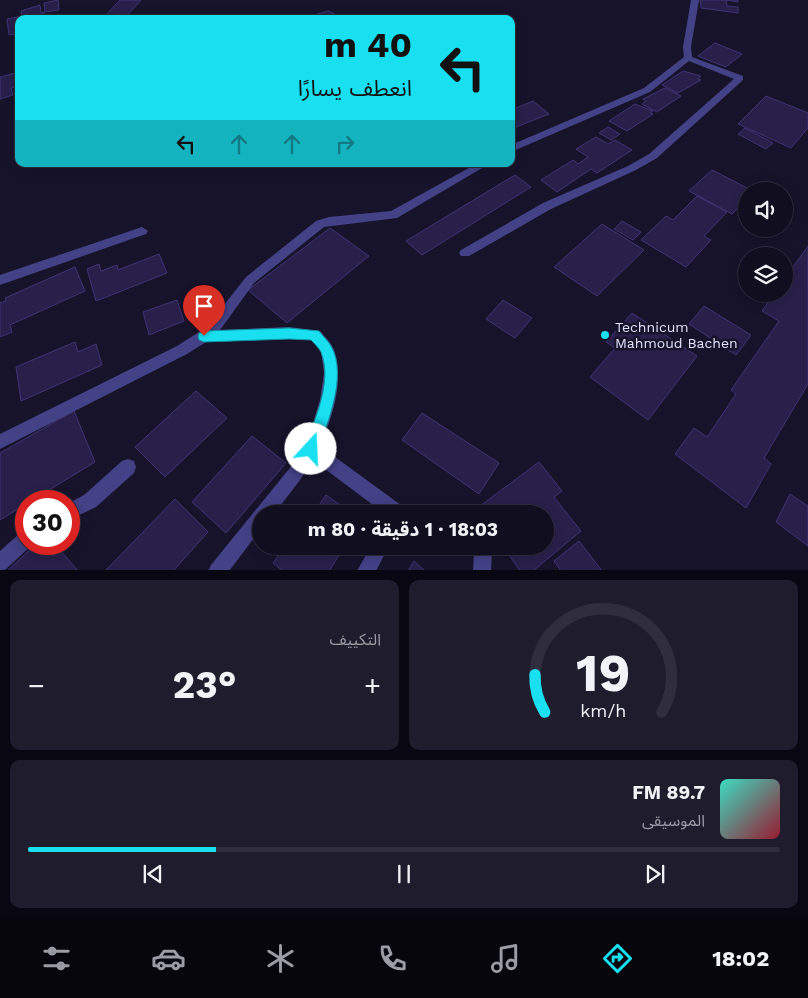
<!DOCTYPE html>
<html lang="ar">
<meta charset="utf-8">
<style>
body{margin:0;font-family:"Work Sans","Noto Sans Arabic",sans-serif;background:#1e1c2d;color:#f1f3f6;direction:rtl;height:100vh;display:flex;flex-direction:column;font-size:19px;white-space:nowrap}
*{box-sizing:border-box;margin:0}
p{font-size:16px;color:#9c9ca5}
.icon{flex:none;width:28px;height:28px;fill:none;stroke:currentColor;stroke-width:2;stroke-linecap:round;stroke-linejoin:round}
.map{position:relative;height:570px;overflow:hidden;direction:ltr}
.details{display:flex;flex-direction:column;gap:10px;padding:10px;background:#090812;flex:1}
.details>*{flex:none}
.hud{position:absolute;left:15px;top:15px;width:500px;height:152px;border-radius:10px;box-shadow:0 2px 12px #0003,0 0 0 1px #302e3e;direction:rtl;background:#18e0f1;color:#111;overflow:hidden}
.tools{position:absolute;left:738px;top:182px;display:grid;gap:10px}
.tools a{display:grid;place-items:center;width:55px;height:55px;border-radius:50%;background:#110e20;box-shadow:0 2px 12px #0003,0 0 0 1px #302e3e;font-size:25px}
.speed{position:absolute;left:15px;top:490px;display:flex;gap:10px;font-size:25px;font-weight:700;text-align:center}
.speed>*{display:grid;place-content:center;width:65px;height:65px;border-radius:50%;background:#110e20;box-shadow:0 2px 12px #0003,0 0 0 1px #302e3e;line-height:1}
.speed .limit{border:8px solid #d22;background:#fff;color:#111}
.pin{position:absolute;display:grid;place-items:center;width:42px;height:42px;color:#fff;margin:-51px -21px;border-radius:50% 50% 50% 0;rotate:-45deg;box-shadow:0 0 5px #0007}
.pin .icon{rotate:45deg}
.me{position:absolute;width:55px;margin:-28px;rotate:20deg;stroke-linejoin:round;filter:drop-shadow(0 0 4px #0008)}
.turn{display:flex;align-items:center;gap:18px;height:105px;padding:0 20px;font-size:22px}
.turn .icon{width:65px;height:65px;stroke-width:2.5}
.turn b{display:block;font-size:35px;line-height:42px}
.lanes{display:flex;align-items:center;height:48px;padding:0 20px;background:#0003;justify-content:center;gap:25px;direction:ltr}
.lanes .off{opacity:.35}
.big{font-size:38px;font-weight:700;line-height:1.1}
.details .tile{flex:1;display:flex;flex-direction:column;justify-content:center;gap:8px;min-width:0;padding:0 18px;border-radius:10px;background:#1e1c2d}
.details .dial{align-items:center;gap:0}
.dial svg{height:130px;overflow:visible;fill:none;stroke:#302e3e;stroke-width:7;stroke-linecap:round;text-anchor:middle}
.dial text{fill:#f1f3f6;stroke:none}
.song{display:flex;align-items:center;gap:15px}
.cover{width:60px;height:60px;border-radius:8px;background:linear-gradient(135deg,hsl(170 70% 55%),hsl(350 70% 35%))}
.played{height:5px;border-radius:2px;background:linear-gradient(90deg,#18e0f1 25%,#302e3e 25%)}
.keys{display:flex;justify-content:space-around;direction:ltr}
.heat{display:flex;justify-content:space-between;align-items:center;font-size:28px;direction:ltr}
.details .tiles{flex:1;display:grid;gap:10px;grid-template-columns:1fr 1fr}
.tile:last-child{grid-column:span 2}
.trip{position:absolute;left:252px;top:505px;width:302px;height:50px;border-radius:25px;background:#110e20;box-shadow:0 2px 12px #0003,0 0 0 1px #302e3e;font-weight:700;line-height:50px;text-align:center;direction:rtl}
.tab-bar{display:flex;height:80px;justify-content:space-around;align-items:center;background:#07060d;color:#9c9ca5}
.tab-bar .icon{width:35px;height:35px}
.tab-bar .active{color:#18e0f1}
.tab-bar b{font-size:22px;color:#f1f3f6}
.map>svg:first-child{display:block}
</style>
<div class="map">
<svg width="808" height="571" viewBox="0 0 808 571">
<rect width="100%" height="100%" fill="#17132b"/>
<path fill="#28204b" stroke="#3f3476" d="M58,0L59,10L45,12L44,3Z
M120,0H141L124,19H102Z
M700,0H738V2L726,0L727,6L738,7V13L701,8Z
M40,5L41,13L44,12L45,19H19V33L9,35L7,19L22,16L21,11Z
M328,11L345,19H301Z
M715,43L742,54L726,67L698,56Z
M683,71L701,76L698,79L701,80L678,93L662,85Z
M19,72V86L11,88L13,95L0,99V77Z
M665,88L681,96L657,112L642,104L646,101L643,99Z
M766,96L808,113V128L791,148L738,124Z
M533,101L549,114L511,129V110Z
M635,104L653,111L650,113L653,114L627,131L609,121Z
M608,127L620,134L611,140L599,133Z
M745,128L773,143L766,149L738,134Z
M596,137L608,144L615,140L632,150L597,173L591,169L557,192L541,180L573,160L578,164L588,157L576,149Z
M712,170L753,191H746V200L732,214L689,191Z
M515,175L531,187L422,255L406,241Z
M697,196L727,212L704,236L711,240L686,267L641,240L666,216L673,220Z
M622,221L641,232L633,240L614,229Z
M602,224L644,250L597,296L554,267Z
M330,228L369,256L287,323L248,290Z
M808,246V384L764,458L771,464L746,508L675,454L694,428L707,437L736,394L731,390L779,321L762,311L774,294H784V280Z
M159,254L167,273L96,301L87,269L99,264L101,271L117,265L118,270Z
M75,267L85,291L10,325L12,332L0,337V303L6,301L5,298Z
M177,300L184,321L149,335L143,312Z
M503,300L532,318L515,338L486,319Z
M704,306L751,335L736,355L689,324Z
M632,313L697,356L648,420L590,377L615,348L606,342Z
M75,342L78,352L96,344L102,365L21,401L16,367Z
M196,391L227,418L165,477L135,447Z
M74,411L95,462L31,501H26V504L0,520V453Z
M422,413L499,463L479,494L402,440Z
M252,436L286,463L226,533L192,502Z
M539,462L562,491L554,497L581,531L533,571H520L503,546H546V514H480L476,509Z
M790,494L808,506V546L776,522Z
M326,495L353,514H313Z
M175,499L208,532L173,571H105Z
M579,541L602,571H561L554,561Z
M36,544H55L78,571H7Z
M285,546H345L329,571H283L273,563Z
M414,561L425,571H408Z"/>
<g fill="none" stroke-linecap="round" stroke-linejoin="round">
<path fill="#434287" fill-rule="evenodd" d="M691,0H699L691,47L692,57L743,76V80L657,158L636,170L551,209L469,256H461L459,253L461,250L543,203L628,166L649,154L734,79L689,61L650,92L511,152V145L644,88L684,57L683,47Z
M476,164H489L397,218L324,227L254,283L220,330L289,327L320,331C325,337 331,342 334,350C345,380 332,418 320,446L405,508L407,514H385L313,460L300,480L274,514H261V529L229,571H208L211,565L289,469L309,436L320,400L324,373L321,351L311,340L289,339L206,342L187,354L0,449V434L177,346L199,332L213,319L246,277L316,221L329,217L391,211Z
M142,227L148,231L146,234L0,285V275Z
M128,459L134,461L136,467L134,473L96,507L69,520V503L84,495L122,461Z
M26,531V544L32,545L6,569L0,571V551L20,533Z
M371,546H389L376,571H357Z
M473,546H490L492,551L491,571H473L474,551Z"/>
</g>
<path fill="#18e0f1" stroke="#10929d" d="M289,328L319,331C323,336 328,341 331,346C348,375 327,426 316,454L311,456L306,454L304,449C314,420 333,383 321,352C319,348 314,343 311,340L289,339L204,342L199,340L198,336L199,333L204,331Z"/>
<circle fill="#18e0f1" stroke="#17132b" stroke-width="2" cx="605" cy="335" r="5"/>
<g text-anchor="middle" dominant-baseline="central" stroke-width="5" stroke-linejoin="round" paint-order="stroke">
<g font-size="14" fill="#e2e0fd" stroke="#17132b" text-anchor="start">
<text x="615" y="327">Technicum<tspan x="615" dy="16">Mahmoud Bachen</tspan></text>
</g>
</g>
</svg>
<div class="tools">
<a><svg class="icon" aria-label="sound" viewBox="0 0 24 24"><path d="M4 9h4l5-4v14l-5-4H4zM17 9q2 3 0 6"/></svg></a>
<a><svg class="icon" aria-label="layers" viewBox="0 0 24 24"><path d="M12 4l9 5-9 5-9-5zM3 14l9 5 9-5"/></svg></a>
</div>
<div class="speed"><div class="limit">30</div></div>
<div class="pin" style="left:204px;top:336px;background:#d93025"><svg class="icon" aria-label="arrive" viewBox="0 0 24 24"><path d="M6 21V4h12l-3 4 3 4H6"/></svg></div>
<svg class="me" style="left:311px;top:449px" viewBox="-20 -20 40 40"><circle r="19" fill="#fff"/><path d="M0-13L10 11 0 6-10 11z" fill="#18e0f1"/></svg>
<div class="trip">18:03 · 1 دقيقة · 80 m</div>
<div class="hud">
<div class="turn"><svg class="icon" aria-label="left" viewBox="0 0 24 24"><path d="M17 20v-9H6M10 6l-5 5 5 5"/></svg><div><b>40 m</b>انعطف يسارًا</div></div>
<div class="lanes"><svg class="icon" aria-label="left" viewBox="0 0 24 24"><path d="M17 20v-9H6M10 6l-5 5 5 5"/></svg><svg class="icon off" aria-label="ahead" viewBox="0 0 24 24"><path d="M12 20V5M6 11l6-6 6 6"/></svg><svg class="icon off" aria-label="ahead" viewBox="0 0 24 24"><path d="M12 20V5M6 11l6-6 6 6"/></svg><svg class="icon off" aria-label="right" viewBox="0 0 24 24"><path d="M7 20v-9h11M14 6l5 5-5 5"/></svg></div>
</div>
</div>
<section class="details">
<div class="tiles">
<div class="tile dial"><svg viewBox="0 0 100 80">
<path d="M14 69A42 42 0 1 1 86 69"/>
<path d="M14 69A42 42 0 0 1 8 46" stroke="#18e0f1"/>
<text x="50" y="56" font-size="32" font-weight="700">19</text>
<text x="50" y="72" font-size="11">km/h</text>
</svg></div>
<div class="tile"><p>التكييف</p>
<div class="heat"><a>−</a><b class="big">23°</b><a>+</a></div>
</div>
<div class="tile">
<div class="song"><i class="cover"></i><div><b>89.7 FM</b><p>الموسيقى</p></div></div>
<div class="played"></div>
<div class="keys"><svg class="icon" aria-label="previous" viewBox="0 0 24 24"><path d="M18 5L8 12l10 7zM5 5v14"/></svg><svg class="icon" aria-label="pause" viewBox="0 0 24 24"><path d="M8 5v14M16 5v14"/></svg><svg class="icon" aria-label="next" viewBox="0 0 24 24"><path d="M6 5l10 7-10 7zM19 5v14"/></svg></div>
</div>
</div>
</section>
<nav class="tab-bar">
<b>18:02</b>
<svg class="icon active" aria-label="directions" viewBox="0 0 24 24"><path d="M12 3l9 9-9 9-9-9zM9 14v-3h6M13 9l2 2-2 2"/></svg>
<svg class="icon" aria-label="music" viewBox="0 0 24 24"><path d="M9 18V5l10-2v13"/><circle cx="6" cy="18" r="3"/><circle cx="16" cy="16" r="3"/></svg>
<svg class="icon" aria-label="phone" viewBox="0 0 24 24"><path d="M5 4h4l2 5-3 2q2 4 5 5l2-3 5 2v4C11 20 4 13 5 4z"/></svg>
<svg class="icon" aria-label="climate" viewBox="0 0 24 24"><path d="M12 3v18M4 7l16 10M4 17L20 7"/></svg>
<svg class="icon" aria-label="car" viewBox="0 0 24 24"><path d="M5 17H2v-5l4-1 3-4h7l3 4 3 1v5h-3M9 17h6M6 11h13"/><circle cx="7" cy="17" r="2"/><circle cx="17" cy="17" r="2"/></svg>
<svg class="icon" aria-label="filters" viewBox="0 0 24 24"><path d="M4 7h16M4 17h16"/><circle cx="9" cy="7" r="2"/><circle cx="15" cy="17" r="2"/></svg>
</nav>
